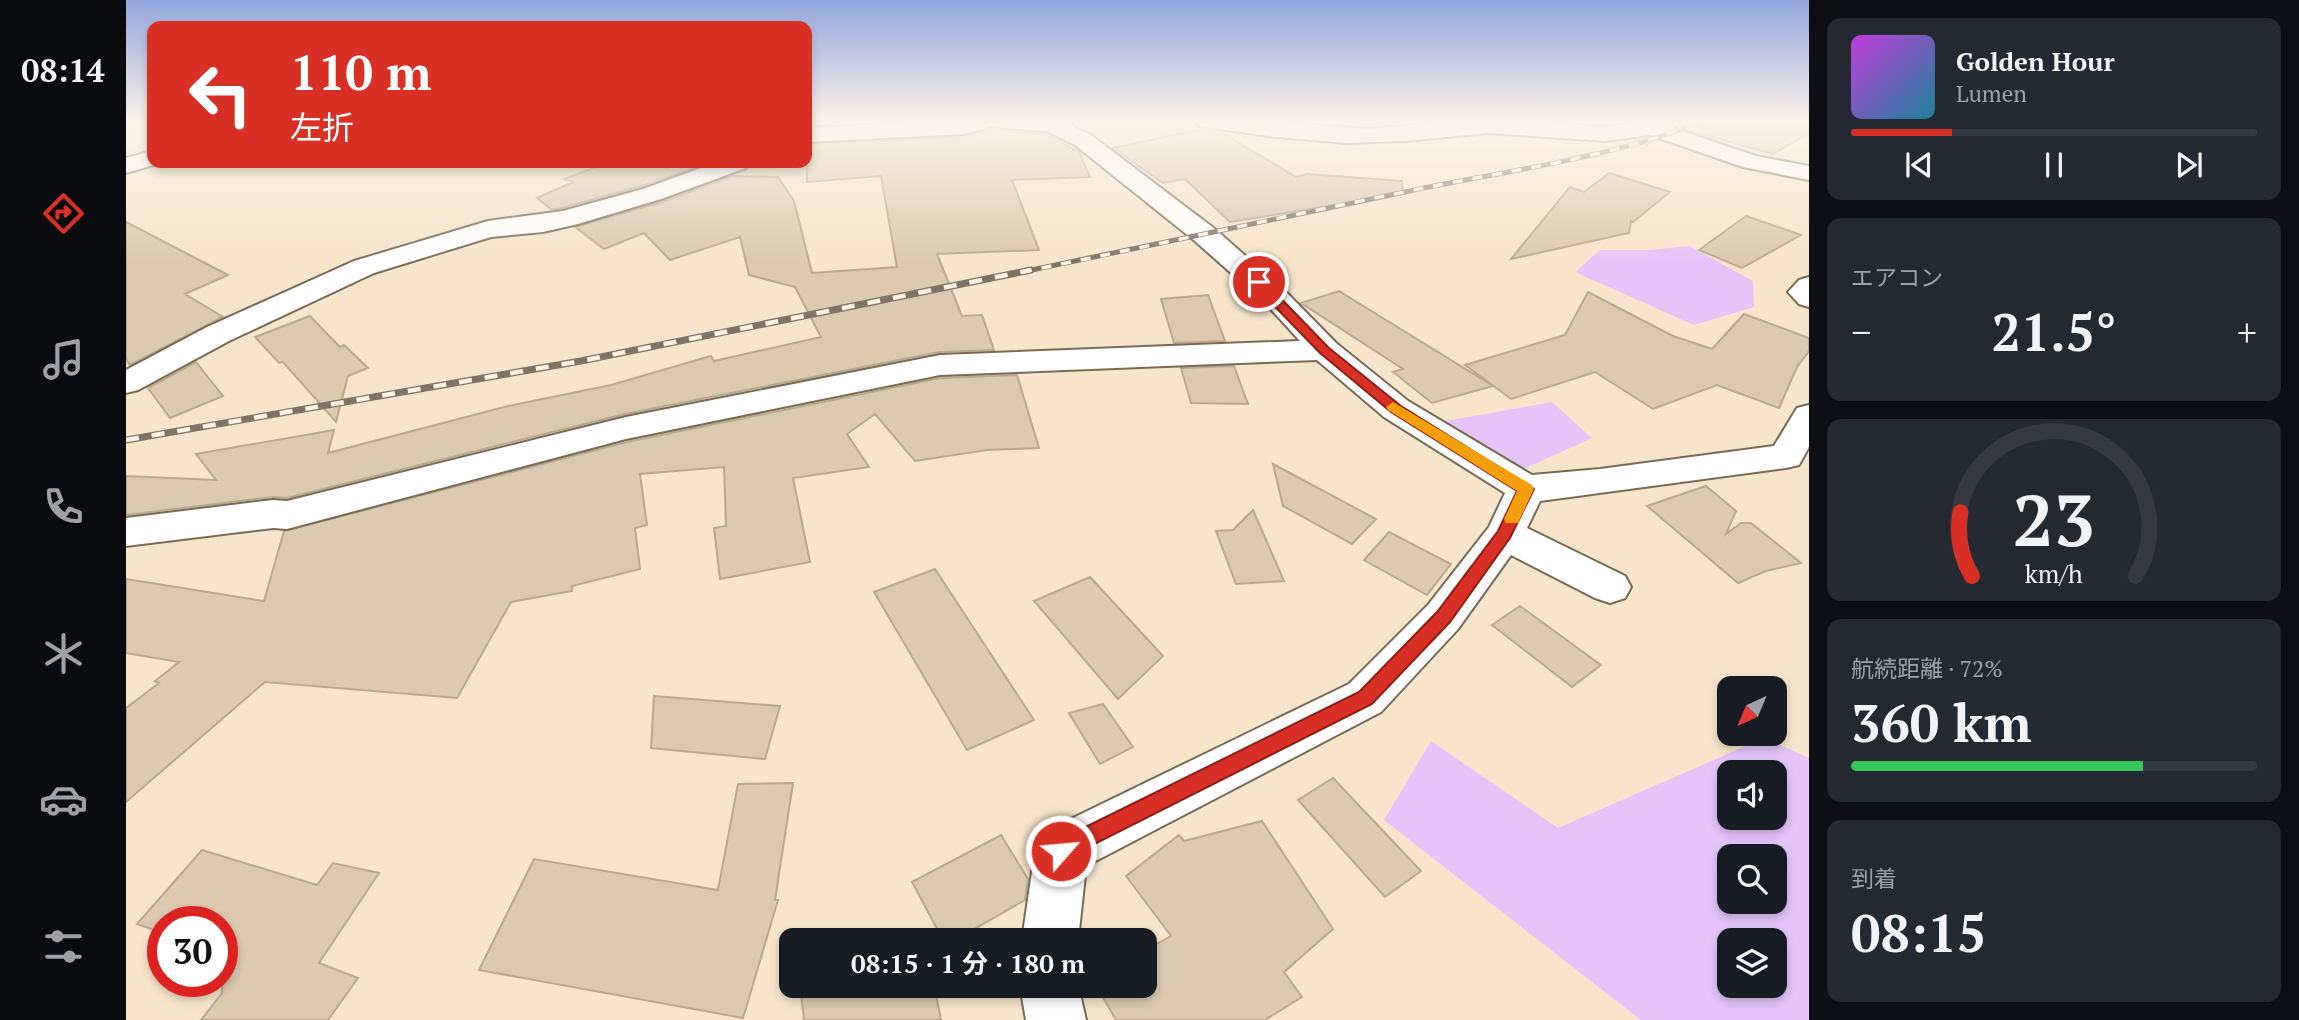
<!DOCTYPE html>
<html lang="ja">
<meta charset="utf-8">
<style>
body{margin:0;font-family:"PT Serif","Noto Sans JP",serif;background:#242831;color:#f1f3f6;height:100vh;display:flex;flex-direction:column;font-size:26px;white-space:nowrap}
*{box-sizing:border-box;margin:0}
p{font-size:23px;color:#9ea1a6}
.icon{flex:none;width:38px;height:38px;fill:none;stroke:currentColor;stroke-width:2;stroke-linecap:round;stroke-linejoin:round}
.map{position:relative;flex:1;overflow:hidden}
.details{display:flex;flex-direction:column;gap:18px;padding:18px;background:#0d0f14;width:490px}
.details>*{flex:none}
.top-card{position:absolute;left:21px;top:21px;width:665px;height:147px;border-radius:14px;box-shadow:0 4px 10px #0003;background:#d93025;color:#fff;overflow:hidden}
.needle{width:46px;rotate:224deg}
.controls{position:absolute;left:1591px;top:676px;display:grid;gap:14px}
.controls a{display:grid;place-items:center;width:70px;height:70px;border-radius:14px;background:#171b24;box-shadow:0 4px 10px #0003;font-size:35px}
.speed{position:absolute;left:21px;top:906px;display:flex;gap:14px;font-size:35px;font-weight:700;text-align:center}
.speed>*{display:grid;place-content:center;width:91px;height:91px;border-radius:50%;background:#171b24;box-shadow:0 4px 10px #0003;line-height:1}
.speed .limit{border:10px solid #d22;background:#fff;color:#111}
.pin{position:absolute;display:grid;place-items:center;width:60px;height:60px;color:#fff;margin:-30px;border:4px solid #fff;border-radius:50%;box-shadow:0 2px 7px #0007}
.me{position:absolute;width:77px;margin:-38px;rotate:63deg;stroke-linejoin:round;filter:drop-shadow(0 0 5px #0008)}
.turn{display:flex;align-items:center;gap:24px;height:147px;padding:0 28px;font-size:32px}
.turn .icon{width:91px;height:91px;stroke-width:2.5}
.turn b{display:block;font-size:49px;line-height:60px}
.big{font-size:52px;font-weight:700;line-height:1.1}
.details .tile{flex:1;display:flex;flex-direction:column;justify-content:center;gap:10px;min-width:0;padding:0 24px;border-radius:14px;background:#242831}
.details .dial{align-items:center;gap:0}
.dial svg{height:182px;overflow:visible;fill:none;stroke:#363941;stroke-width:7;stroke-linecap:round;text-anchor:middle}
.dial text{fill:#f1f3f6;stroke:none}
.song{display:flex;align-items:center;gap:21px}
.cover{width:84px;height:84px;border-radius:10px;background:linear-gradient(135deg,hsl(290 70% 55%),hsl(190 70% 35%))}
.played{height:7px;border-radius:4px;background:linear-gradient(90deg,#d93025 25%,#363941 25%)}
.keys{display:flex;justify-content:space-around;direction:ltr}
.heat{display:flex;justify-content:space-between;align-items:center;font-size:38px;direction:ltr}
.charge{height:10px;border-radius:5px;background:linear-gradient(90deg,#34c759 72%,#363941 0)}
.trip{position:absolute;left:653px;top:928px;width:378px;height:70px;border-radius:14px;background:#171b24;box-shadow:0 4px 10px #0003;font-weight:700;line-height:70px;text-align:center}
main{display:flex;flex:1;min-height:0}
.tabs{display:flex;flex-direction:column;width:126px;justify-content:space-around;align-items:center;background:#090b0e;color:#9ea1a6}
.tabs .icon{width:49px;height:49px}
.tabs .on{color:#d93025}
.tabs b{font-size:32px;color:#f1f3f6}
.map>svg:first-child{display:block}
</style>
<main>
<nav class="tabs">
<b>08:14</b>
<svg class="icon on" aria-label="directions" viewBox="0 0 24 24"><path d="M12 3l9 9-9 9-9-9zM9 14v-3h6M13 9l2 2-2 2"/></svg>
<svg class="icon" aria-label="music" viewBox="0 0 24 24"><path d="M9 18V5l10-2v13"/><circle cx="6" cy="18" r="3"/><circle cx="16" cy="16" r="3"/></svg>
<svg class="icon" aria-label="phone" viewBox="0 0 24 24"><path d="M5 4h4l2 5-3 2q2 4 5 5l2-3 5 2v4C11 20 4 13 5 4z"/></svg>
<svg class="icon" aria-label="climate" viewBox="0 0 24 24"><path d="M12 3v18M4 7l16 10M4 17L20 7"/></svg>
<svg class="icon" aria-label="car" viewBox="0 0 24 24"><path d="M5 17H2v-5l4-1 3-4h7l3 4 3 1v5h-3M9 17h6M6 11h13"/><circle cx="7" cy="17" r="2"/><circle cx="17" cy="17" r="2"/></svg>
<svg class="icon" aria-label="filters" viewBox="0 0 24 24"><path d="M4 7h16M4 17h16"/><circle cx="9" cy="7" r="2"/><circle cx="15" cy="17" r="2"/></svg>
</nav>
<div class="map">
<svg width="1683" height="1020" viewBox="0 0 1683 1020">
<rect width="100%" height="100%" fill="#f7e5cb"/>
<path fill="#e4c4f9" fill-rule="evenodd" d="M1563,246L1627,281L1628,307L1568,325L1449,272L1474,250H1524Z
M1426,402L1466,438L1393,471L1314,422Z
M1638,738L1683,758V1020H1515L1258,820L1305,741L1432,828ZM1603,772H1648V817H1603ZM1603,856H1648V901H1603ZM1603,940H1648V985H1603Z"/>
<path fill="#dbc9b0" stroke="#b9a88f" stroke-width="2" d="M1565,121H1683V133L1647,154L1564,131Z
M1076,129L1093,131L1170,177L1181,174L1276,181L1277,194L1104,222L1059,179L1037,183L987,148Z
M864,130L920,134L953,152L964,177L886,180L913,250L811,254L836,316L856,315L868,350L813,352L499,414L161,498L147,497L0,515V476L90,480L70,454L208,430L202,453L382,406L485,385L585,356L588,361L695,337L669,287L623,275L614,237L544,260L518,233L478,249L449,227L536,202L607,176L652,177L668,201L686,273L771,267L755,176L681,182V144L838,137Z
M480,163H555L567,168L516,186L436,208L426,210L411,198L447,182L439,179Z
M1483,173L1544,192L1507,222L1505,221L1503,233L1385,259L1444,187L1458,192Z
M1620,216L1675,235L1616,268L1573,250Z
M0,222L102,275L59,294L97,317L4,365L0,359Z
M1213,291L1367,386L1306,403L1267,372L1277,369L1175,303Z
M1462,292L1547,336L1586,349L1618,314L1683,338V351L1671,367L1653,408L1591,385L1527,409L1469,372L1385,399L1339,365L1439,335Z
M1082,295L1099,341L1048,343L1035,299Z
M184,316L214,347L218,345L242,368L222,376L210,422L157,362L153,363L129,337Z
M70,362L97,396L44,418L22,388Z
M1108,366L1122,404L1065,403L1055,368Z
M891,375L913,448L861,450L789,461L749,414L721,434L743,467L667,478L684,562L594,579L588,528L600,526L598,467L514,474L521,525L509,528L514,569L446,586V591L385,602L331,698L139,682L0,802V708L33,683L29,681L53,662L0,653V579L138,601L158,531L501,442L814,378Z
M1147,464L1250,519L1226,544L1157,506Z
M1580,486L1610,511L1600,534L1615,523H1625L1675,563L1640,571L1612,583L1521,506Z
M1127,510L1158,581L1110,584L1090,531L1107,530Z
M1263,532L1325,564L1301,595L1238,560Z
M809,569L908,720L841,750L748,592Z
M964,577L1037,656L992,699L908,601Z
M1394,606L1475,665L1446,687L1366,625Z
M528,696L654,706L639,759L525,748Z
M977,704L1007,747L974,764L943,713Z
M1207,778L1295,871L1259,897L1172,800Z
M667,783L649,900H652L617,1018L353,970L408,859L592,890L612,784Z
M1136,821L1207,929L1158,972L1176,997L1139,1020H990L970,985H1018V951L1045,936L1000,876L1053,835L1058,841Z
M875,835L902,879L899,900L829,940H817L786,882Z
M76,850L191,885L207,863L253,873L193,963L232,978L202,1020H75L96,993V922H37V933L11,924Z
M674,985H808L815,1020H678Z"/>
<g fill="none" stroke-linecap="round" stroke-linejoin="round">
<g stroke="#7a6a54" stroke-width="4">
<path id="minor" d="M815,121H935L965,135L1089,229L1160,292L1210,343L1282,401L1406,475L1474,469L1648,446L1671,408L1683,405V447L1673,465L1660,468L1414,501L1401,528L1499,576L1505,587L1499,598L1484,603L1469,598L1385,555L1332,629L1255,712L960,866L952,940H896L909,851L916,833L1223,684L1302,605L1363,527L1379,493L1258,417L1191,360L814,375L500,439L161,529L147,528L0,546V518L147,500L161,501L500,417L814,355L1174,341L1140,304L1069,241L949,145L921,131L864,127L838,134L681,142V128Z
M1070,121H1132L1243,129L1330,121H1397L1479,127L1523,121H1557L1547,128L1630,156L1683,166V180L1617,167L1524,135L1479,141L1362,133L1279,141L1220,143L1150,137L1073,126Z
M26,151V163H34L0,173V158Z
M589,163H623L620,168L535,199L452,224L417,232L365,237L248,273L103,341L12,390L0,393V370L81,327L228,261L362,221L437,211L517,189Z
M1683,277V307L1673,304L1662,292L1673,280Z
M894,985H952L960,1020H900Z"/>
</g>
<use href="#minor" fill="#fff" fill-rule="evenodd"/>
<g stroke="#7f7463" stroke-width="5">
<path id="rail-far1" d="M896,272C1030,245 1164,215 1298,188C1391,169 1488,157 1577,121"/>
</g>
<g stroke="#7f7463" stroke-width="7">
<path id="rail" d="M0,440L455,361L905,270"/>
</g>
<use href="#rail-far1" stroke="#fef3e4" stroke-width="3.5" stroke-dasharray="10" stroke-linecap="butt"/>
<use href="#rail" stroke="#fef3e4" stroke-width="4.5" stroke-dasharray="13" stroke-linecap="butt"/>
</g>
<linearGradient id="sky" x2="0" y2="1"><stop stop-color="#94a6de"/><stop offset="0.46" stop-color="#fbf3e8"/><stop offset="1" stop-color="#fbf3e8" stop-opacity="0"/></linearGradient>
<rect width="1683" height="264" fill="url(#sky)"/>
<path fill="#d93025" stroke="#8d1f18" stroke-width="2" d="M1133,279L1137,280L1203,348L1275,406L1408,489L1384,538L1324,622L1246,704L935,861L927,858L924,851L927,843L1233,692L1311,612L1372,531L1391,491L1265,412L1194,353L1128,285V280Z"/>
<path fill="#f59e0b" d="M1267,402L1406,485L1408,489L1392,523H1380L1378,519L1391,491L1262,410L1260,407Z"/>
</svg>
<div class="controls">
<a><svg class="needle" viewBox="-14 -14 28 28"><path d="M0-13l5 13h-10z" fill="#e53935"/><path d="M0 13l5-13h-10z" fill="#9ea1a6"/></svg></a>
<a><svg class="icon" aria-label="sound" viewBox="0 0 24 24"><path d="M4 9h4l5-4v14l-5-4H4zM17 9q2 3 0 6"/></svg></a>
<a><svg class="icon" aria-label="search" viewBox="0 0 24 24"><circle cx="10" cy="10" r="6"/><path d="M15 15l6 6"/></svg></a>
<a><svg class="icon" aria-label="layers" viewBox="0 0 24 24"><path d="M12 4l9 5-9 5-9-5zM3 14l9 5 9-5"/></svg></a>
</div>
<div class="speed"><div class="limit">30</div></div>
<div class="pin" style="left:1133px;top:282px;background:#d93025"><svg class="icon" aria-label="arrive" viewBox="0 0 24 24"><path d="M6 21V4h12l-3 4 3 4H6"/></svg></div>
<svg class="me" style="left:935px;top:851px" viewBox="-20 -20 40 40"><circle r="17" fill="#d93025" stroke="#fff" stroke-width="3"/><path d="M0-11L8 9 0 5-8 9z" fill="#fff"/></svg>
<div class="trip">08:15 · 1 分 · 180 m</div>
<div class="top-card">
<div class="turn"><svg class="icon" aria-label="left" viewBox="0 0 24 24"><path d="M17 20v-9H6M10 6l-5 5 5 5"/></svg><div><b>110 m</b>左折</div></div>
</div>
</div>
<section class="details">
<div class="tile">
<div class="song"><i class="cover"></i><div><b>Golden Hour</b><p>Lumen</p></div></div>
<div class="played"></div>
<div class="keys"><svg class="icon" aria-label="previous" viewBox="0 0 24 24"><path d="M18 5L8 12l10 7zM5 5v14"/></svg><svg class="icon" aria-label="pause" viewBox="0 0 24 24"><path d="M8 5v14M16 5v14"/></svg><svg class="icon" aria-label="next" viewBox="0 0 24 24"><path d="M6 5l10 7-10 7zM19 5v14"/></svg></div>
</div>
<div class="tile"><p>エアコン</p>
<div class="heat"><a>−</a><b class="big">21.5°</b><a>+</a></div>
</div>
<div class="tile dial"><svg viewBox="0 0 100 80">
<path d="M14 69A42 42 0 1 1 86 69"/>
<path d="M14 69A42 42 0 0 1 9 41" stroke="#d93025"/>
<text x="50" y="56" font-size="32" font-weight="700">23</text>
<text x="50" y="72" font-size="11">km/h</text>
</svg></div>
<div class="tile"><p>航続距離 · 72%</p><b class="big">360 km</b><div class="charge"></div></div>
<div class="tile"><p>到着</p><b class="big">08:15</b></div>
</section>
</main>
